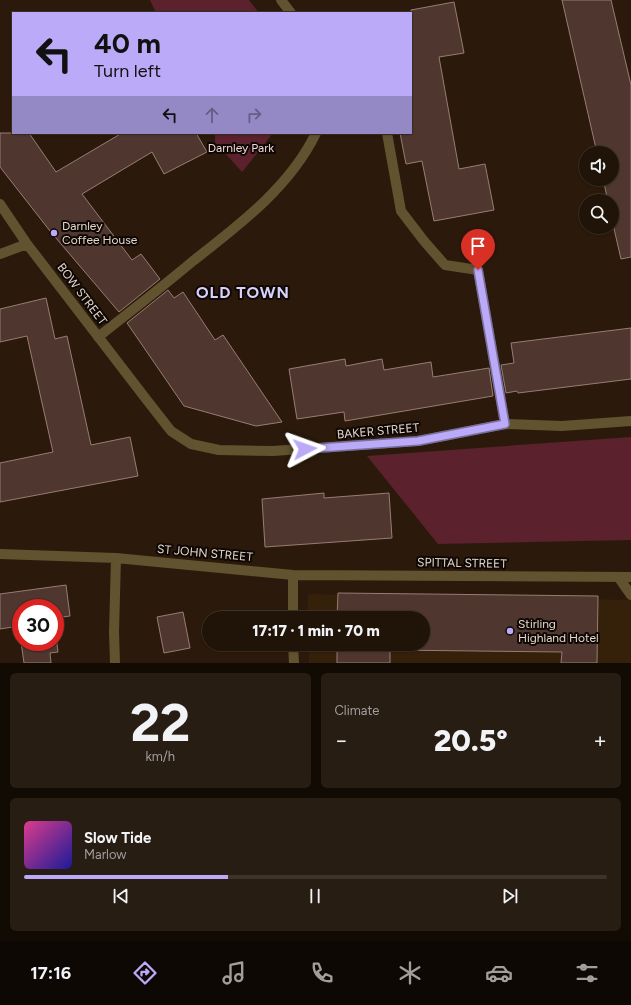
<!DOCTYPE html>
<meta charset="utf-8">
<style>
body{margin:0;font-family:Figtree,sans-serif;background:#281d12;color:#f1f3f6;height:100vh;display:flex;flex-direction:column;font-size:15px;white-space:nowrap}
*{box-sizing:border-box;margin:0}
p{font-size:13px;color:#a29e9c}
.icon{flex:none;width:22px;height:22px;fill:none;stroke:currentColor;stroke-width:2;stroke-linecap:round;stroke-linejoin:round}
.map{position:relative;height:663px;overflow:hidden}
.details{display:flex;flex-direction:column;gap:10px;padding:10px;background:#120b04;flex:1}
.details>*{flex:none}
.guide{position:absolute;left:12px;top:12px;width:400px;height:122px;border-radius:0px;box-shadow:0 1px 3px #0004,0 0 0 1px #3d3329;background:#baaaf7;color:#111;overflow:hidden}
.fabs{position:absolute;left:579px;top:146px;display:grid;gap:8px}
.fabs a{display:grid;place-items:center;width:40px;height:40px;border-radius:50%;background:#201408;box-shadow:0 1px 3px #0004,0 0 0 1px #3d3329;font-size:20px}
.speed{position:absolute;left:12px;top:599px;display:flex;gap:8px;font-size:20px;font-weight:700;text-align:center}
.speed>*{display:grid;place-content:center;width:52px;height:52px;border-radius:50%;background:#201408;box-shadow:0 1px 3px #0004,0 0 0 1px #3d3329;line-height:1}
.speed .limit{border:6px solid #d22;background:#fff;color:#111}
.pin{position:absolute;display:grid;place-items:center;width:34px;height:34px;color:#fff;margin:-41px -17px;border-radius:50% 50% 50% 0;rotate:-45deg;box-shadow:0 0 4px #0007}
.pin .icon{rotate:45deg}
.me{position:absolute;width:44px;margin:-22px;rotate:86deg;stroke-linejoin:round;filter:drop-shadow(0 0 3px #0008)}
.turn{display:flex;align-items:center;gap:14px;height:84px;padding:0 16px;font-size:18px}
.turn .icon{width:52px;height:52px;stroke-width:2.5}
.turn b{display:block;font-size:28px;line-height:34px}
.lanes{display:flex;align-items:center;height:38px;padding:0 16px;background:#0003;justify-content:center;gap:20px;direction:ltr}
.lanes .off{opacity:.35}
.big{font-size:30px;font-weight:800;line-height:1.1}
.details .card{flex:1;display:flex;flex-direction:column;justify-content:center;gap:6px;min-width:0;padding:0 14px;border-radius:6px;background:#281d12}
.details .dial{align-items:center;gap:0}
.dial b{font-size:52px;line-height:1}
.song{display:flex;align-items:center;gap:12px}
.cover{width:48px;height:48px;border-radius:6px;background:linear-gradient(135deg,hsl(330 70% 55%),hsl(240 70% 35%))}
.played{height:4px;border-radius:2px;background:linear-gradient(90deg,#baaaf7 35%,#3d3329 35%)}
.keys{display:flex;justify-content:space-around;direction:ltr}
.heat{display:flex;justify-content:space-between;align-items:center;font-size:22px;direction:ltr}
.details .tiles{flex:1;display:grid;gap:10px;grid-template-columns:1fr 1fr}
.card:last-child{grid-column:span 2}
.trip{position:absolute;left:202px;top:611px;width:228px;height:40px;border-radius:20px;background:#201408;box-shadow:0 1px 3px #0004,0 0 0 1px #3d3329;font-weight:800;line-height:40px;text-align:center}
.tabs{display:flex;height:64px;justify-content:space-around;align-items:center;background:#0d0803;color:#a29e9c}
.tabs .icon{width:28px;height:28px}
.tabs .selected{color:#baaaf7}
.tabs b{font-size:18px;color:#f1f3f6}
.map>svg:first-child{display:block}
</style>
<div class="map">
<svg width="631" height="663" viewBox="0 0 631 663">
<rect width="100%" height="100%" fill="#2b1a0b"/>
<path fill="#35200a" d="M308,594L631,600V663H309V644H423V618H308Z"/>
<path fill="#5b212c" d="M150,0H249L259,13H156Z
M215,133H273L242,172L215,142Z
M631,437V540L438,544L367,456Z"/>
<path fill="#4f3730" stroke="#987c74" d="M562,0H611L631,85V257L621,259L612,220V201H608L603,179H612V153H597Z
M454,2L464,53L439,57L459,169L485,164L494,210L434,221L422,161L406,164L400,133H411V10Z
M0,133H29L56,172L122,133H196L207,152L164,174L152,152L82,194L132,260L141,254L160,279L119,312L50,231L0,167Z
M168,290L174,298L183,292L215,340L223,335L282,422L256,426L184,406L127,323Z
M46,298L55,339L67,336L91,445L130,437L138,476L0,502V463L53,452L27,336L0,342V309Z
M631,328V379L518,393L517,391L506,393L501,365L514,363L511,343Z
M345,359L346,366L382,359L384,370L431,362L433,377L489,368L493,396L345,421L344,412L297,419L289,369Z
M324,493V498L389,493L392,538L265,547L262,499Z
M66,585L70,616L55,618V608H21V642L19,626L0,629V594Z
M338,593L598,596L597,663H561L562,652L390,650V663H337V644H423V618H337Z
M183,612L190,648L164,653L157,617Z
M55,628L58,652L50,653L51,663H24L21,642H55Z"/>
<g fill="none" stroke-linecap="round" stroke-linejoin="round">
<path stroke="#61532f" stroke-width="10" d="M281,0L291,13
M387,133L401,211L424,241L445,265L478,270L505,424
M98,337C130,312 162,287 193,261C239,225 290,187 316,133
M619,578L631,595"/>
<path stroke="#61532f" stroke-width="10" d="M0,204L27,244L146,399L171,431L191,444L219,450L273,451L418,441L505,424L562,426L631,421
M0,254L27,244
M0,554L116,558L293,575L631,577
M293,575V618
M293,644L294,663
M115,663L114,632L116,558"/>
</g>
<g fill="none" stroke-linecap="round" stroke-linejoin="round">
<g stroke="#796ea1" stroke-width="10">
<path id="route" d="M305,449L418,441L505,424L478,270"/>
</g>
<use href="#route" stroke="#baaaf7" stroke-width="7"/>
</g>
<g fill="#baaaf7" stroke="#0e0703" stroke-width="1.5">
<circle cx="54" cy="233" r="4"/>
<circle cx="510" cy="631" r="4"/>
</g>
<g text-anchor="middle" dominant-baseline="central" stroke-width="4" stroke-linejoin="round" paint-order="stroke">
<g font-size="12" fill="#f0d5d8" stroke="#0e0703">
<text x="241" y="148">Darnley Park</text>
</g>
<g font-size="12" fill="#e4d8ce" stroke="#0e0703" text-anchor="start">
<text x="62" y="226">Darnley<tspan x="62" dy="14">Coffee House</tspan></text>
<text x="518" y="624">Stirling<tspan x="518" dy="14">Highland Hotel</tspan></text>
</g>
<g font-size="12" fill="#e4d8ce" stroke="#0e0703">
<text transform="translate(82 294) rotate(53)">BOW STREET</text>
<text transform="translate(378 431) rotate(-5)">BAKER STREET</text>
<text transform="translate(205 553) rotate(5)">ST JOHN STREET</text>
<text transform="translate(462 563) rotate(1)">SPITTAL STREET</text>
</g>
<g font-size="16" font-weight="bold" letter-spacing="1" fill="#d7d0fb" stroke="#0e0703">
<text x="243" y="292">OLD TOWN</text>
</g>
</g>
</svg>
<div class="fabs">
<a><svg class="icon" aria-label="sound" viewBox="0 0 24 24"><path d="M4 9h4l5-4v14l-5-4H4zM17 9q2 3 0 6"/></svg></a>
<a><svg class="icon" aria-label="search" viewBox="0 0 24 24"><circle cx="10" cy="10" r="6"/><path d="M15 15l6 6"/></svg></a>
</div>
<div class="speed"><div class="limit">30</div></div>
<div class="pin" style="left:478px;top:270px;background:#d93025"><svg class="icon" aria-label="arrive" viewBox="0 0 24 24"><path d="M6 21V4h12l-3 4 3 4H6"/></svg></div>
<svg class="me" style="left:305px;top:449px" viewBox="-20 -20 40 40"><path d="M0-17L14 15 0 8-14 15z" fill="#baaaf7" stroke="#fff" stroke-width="4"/></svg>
<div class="trip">17:17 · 1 min · 70 m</div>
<div class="guide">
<div class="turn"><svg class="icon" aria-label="left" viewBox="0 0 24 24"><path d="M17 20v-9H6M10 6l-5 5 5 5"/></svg><div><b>40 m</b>Turn left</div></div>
<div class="lanes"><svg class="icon" aria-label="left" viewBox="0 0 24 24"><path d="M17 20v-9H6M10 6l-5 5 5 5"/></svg><svg class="icon off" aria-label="ahead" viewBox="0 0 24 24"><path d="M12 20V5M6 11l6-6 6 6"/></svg><svg class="icon off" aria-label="right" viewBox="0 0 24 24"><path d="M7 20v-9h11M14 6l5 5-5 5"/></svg></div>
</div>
</div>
<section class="details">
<div class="tiles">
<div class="card dial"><b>22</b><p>km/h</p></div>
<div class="card"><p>Climate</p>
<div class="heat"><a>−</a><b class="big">20.5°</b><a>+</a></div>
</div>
<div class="card">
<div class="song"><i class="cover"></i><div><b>Slow Tide</b><p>Marlow</p></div></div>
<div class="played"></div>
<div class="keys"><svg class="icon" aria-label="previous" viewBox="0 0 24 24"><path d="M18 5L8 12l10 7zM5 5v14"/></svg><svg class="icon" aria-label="pause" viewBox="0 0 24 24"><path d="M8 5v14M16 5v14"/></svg><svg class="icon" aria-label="next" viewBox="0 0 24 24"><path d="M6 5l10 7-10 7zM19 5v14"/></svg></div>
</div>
</div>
</section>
<nav class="tabs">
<b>17:16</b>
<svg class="icon selected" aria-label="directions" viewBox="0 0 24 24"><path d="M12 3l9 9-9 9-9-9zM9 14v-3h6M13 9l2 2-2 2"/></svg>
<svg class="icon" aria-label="music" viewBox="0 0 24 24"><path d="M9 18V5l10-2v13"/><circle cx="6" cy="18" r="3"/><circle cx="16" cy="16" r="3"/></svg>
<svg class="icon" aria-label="phone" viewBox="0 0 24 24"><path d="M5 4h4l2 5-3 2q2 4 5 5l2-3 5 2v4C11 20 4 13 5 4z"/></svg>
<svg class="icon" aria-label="climate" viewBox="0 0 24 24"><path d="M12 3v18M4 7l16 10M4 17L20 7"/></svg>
<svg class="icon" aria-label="car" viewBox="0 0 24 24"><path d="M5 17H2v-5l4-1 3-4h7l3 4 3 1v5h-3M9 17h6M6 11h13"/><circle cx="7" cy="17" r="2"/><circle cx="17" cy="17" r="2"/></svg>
<svg class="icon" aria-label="filters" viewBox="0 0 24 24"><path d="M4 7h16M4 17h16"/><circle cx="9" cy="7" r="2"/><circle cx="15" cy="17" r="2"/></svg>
</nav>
